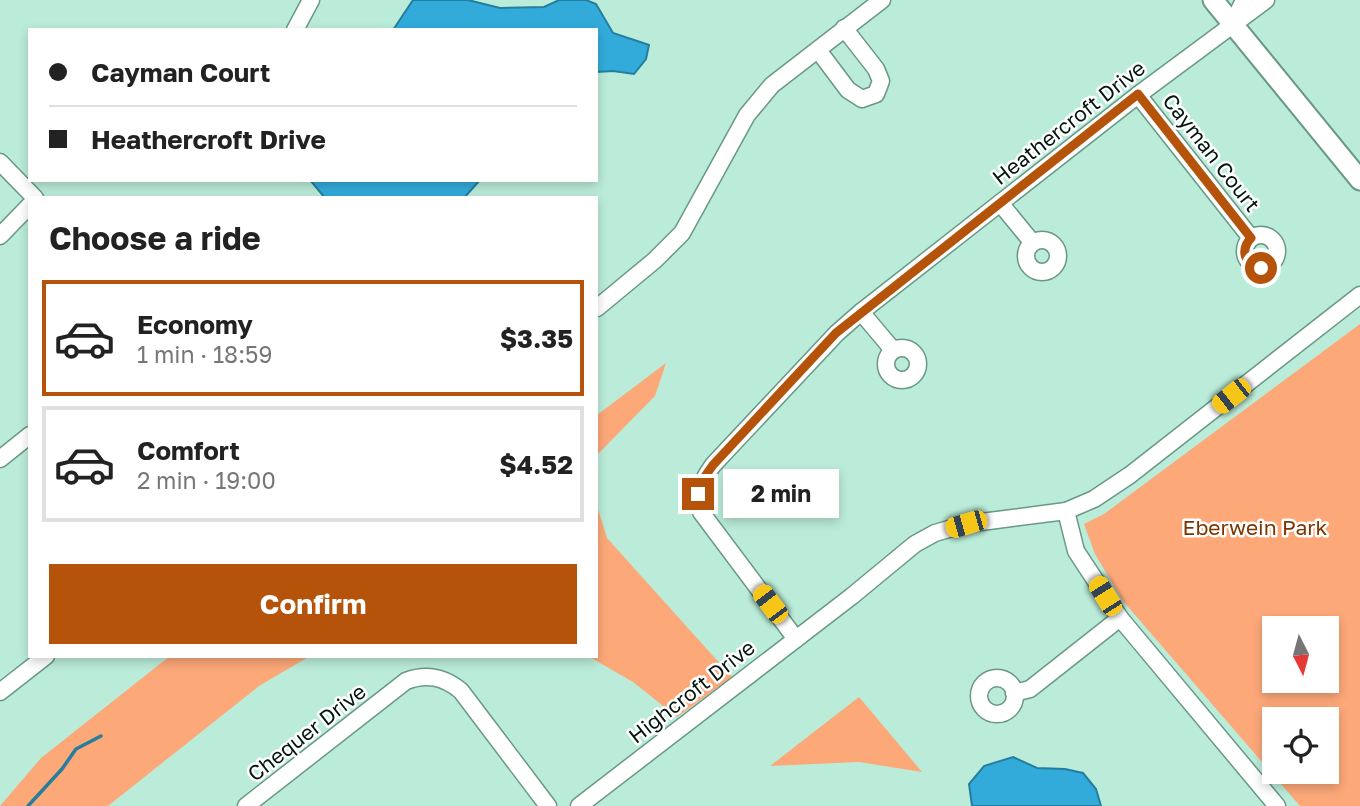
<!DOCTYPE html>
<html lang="en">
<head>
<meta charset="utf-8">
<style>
	:root { --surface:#fff; --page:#f6f6f6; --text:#222; --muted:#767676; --line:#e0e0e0; --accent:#b45309 }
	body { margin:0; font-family:"Golos Text",sans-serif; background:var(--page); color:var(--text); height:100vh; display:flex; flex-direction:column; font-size:26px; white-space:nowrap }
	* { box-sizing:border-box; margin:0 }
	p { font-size:23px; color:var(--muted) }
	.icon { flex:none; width:38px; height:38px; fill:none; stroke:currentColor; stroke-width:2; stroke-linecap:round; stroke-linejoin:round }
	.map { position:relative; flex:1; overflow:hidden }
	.details { position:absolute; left:28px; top:196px; width:570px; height:462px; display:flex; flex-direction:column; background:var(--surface); border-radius:0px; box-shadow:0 4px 10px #0003 }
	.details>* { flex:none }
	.top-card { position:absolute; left:28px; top:28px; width:570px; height:154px; border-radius:0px; box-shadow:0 4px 10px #0003; display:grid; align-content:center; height:154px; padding:0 21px; background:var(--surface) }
	.needle { width:46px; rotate:174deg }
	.fabs { position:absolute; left:1262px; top:616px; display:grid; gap:14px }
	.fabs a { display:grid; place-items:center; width:77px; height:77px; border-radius:0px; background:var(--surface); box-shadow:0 4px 10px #0003; font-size:35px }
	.end { position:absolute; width:32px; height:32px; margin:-16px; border:9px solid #b45309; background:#fff; box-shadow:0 0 0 4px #fff }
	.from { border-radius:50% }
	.bubble { position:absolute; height:49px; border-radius:0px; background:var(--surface); box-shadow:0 4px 10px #0003; font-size:23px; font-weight:700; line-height:49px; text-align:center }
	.car { position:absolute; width:21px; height:42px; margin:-21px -10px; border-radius:9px; box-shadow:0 0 5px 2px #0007; background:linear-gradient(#f5c518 24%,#345 0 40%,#f5c518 0 76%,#345 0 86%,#f5c518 0) }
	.top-card b { display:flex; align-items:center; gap:24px; height:66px; font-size:26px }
	.top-card b+b { border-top:2px solid var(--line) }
	.top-card i { width:18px; height:18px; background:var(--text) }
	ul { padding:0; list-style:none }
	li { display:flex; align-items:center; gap:21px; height:116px; margin:0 14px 10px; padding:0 7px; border:4px solid var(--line); border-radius:0px }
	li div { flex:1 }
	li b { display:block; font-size:26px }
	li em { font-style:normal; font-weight:700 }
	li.current { border-color:var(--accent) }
	li>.icon { width:63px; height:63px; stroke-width:1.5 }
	h2 { padding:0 21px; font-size:32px; line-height:84px }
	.button { display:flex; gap:14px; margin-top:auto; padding:14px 21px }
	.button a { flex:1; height:80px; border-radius:0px; background:var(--accent); color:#fff; font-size:28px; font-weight:700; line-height:80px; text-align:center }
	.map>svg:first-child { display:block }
</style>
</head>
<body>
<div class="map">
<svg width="1360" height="806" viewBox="0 0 1360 806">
	<rect width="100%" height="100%" fill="#bbecd9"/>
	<g fill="#fda879" fill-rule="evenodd">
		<path d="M 1360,324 L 1360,806 L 1300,806 L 1123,601 L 1095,554 L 1084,524 L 1104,514 ZM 1326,628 L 1326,681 L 1274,681 L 1274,628 ZM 1326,719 L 1326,772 L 1274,772 L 1274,719 Z"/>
		<path d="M 666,363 L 655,396 L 597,455 L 597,415 Z"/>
		<path d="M 597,506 L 607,538 L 732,677 L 677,717 L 633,682 L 588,656 L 597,656 Z"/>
		<path d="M 170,656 L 310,656 L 259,686 L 108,806 L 0,806 L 41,758 Z"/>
		<path d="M 859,697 L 922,772 L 859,762 L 770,766 Z"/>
	</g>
	<g fill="#32abdb" stroke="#247e9e" stroke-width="2">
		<path d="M 413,0 L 468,0 L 500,8 L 544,7 L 559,0 L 586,0 L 596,4 L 613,33 L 649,45 L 646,59 L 634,74 L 613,71 L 597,72 L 597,30 L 393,30 Z"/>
		<path d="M 310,180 L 480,180 L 464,198 L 325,198 Z"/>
		<path d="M 1013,757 L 1037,768 L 1065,769 L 1083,773 L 1096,789 L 1101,806 L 972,806 L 969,784 L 984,766 Z"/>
	</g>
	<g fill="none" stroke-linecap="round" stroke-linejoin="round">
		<path stroke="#247e9e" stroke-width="3.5" d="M 28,806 L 62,769 L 76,749 L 101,736"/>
		<defs>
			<g id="minor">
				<path d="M 1232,25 L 1244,0"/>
				<path d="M 295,30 L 311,0"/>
				<path d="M 818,50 L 848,90 L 862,99 L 876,94 L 881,81 L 876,69 L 844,28"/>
				<path d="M 1138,95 L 1251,238"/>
				<path d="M 0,162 L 35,198"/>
				<path d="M 1000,203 L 1032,242"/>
				<circle cx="1261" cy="251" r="16"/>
				<path d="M 0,236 L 30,205"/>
				<circle cx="1042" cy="256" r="16"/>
				<path d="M 597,308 L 655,260 L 682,233 L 747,115 L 772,85 L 882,0"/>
				<path d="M 861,312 L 893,350"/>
				<circle cx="902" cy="364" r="16"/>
				<path d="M 0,459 L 30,435"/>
				<path d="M 1066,511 L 1076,551 L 1120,618 L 1277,806"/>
				<path d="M 796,639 L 701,512 C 697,491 701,482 713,465 L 837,333 L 861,312 L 1138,95 L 1266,0"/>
				<circle cx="997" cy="696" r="18"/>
				<path d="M 0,692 L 46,656"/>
				<path d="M 1014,693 L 1030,689 L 1120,618"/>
				<path d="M 246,806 L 406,681 C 427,673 444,677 461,691 L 548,806"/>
				<path d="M 579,806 L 852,596 L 915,544 L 935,533 L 966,524 L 1066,511 L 1094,499 L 1130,475 L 1360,295"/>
			</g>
			<path id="major" d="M 1213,0 L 1360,180"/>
		</defs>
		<use href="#minor" stroke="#6a9887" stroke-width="19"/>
		<use href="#major" stroke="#6a9887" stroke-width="23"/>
		<use href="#minor" stroke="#fff" stroke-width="16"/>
		<use href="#major" stroke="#fff" stroke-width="19"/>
	</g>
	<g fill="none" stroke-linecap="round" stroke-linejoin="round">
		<path stroke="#b45309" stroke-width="9" d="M 698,494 L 701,482 L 713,465 L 836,333 L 1138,94 L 1251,238 C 1240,250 1244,265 1261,268"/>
	</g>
	<g text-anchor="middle" stroke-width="5" stroke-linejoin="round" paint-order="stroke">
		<g font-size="21" fill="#04160f" stroke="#fff">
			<text transform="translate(1069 123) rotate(-38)" y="7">Heathercroft Drive</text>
			<text transform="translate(1211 153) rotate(52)" y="7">Cayman Court</text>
			<text transform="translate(692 692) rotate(-38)" y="7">Highcroft Drive</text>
			<text transform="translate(307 733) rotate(-38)" y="7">Chequer Drive</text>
		</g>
		<g font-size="21" fill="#7b3602" stroke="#fff">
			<text x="1255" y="535">Eberwein Park</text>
		</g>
	</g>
</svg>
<div class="fabs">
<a><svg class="needle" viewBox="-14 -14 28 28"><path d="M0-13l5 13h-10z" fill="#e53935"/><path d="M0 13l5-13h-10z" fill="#767676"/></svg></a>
<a><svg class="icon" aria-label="locate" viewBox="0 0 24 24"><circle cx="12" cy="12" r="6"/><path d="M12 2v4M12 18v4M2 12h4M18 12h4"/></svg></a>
</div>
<i class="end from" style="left:1261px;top:268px"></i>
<i class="end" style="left:698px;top:494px"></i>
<div class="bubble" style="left:723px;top:469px;width:116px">2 min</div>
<i class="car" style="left:1231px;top:396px;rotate:232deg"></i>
<i class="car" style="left:966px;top:524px;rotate:254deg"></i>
<i class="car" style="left:1105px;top:596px;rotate:328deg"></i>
<i class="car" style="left:770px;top:604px;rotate:323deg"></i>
<div class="top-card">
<b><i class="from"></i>Cayman Court</b>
<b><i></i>Heathercroft Drive</b>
</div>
<section class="details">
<h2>Choose a ride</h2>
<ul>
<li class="current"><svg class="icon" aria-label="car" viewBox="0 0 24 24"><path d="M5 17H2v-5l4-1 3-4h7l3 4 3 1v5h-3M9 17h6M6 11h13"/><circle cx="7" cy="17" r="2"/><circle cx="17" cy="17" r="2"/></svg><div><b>Economy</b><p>1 min · 18:59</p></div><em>$3.35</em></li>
<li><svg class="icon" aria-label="car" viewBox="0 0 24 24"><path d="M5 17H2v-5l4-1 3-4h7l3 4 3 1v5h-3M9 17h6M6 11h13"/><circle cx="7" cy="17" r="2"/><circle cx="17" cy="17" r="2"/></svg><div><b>Comfort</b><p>2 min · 19:00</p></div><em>$4.52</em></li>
</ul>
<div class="button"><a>Confirm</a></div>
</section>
</div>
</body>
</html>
